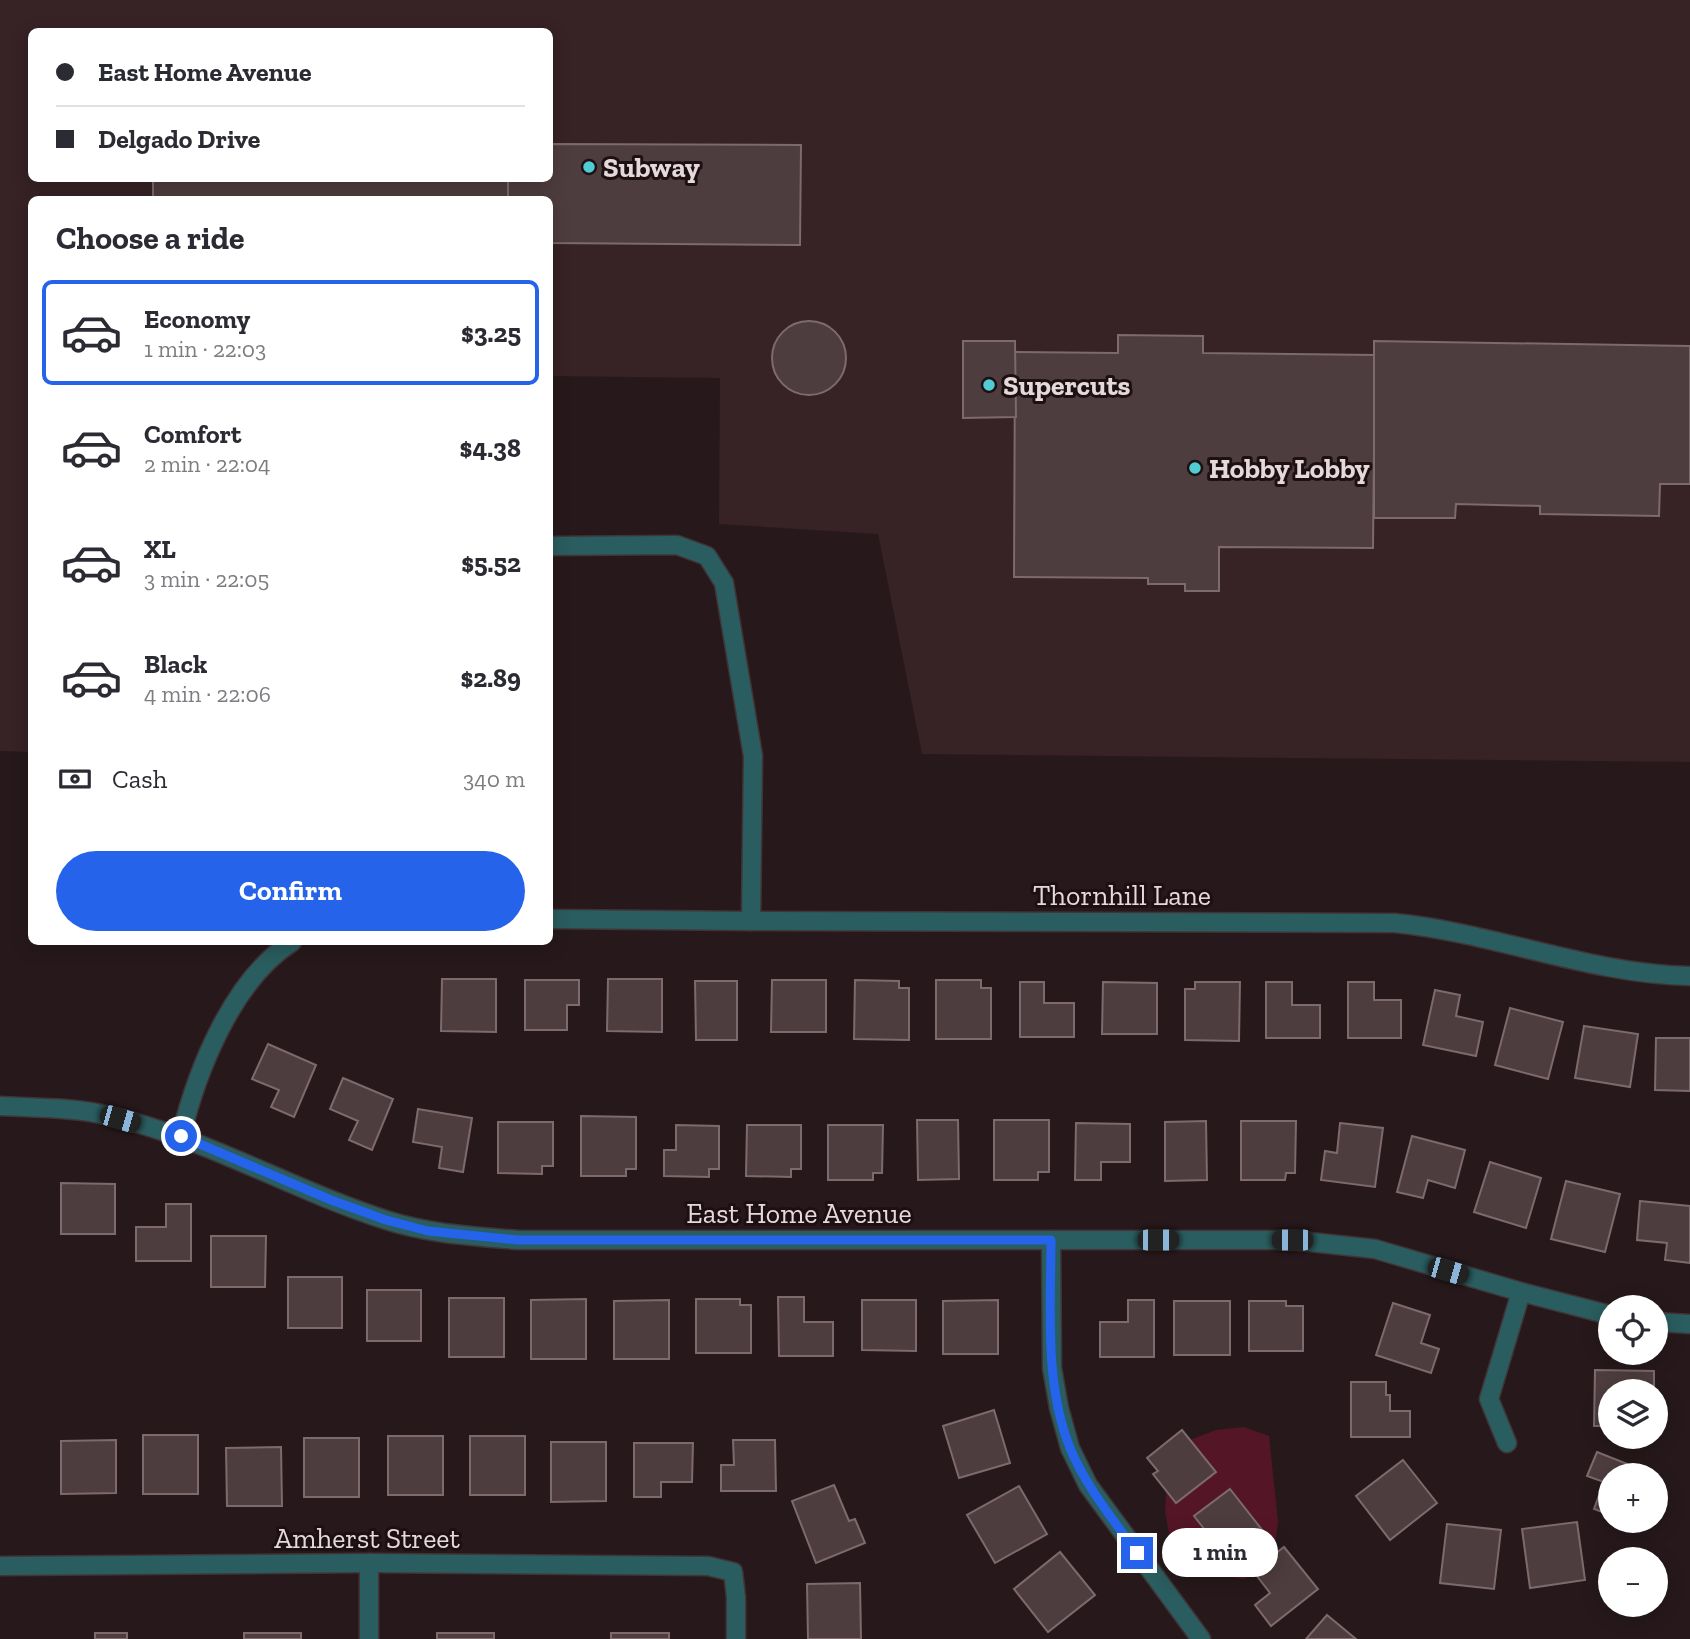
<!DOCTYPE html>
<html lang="en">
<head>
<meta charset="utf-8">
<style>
	:root { --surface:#fff; --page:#f7f7f7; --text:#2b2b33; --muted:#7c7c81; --line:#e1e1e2; --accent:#2563eb }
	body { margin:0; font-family:"Zilla Slab",serif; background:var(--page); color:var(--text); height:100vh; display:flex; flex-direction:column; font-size:26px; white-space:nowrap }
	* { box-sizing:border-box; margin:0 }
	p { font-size:23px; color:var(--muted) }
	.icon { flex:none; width:38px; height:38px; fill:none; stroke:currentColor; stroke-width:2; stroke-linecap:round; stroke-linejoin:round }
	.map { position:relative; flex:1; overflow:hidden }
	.panel { position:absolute; left:28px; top:196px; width:525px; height:749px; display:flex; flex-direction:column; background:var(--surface); border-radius:10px; box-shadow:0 4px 18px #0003 }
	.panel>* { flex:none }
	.top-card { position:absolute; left:28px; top:28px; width:525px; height:154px; border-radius:10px; box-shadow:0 4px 18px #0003; display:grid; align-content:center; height:154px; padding:0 28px; background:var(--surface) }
	.buttons { position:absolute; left:1598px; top:1295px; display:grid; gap:14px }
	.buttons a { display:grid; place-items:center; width:70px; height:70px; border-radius:50%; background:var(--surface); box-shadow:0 4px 18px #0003; font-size:35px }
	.end { position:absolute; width:32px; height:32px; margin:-16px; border:9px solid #2563eb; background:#fff; box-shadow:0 0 0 4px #fff }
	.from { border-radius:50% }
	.bubble { position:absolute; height:49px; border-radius:24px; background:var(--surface); box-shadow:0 4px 18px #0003; font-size:23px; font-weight:700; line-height:49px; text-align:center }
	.car { position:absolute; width:21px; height:42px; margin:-21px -10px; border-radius:9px; box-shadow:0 0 5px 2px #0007; background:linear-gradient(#222 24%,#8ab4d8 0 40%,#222 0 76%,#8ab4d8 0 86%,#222 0) }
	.top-card b { display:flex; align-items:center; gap:24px; height:66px; font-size:26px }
	.top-card b+b { border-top:2px solid var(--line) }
	.top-card i { width:18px; height:18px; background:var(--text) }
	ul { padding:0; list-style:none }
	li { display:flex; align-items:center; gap:21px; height:105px; margin:0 14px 10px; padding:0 14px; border:4px solid transparent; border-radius:10px }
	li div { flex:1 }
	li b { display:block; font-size:26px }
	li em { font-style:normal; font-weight:700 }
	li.on { border-color:var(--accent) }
	li>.icon { width:63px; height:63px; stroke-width:1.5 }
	h2 { padding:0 28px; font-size:32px; line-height:84px }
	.pay { display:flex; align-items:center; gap:18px; height:77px; padding:0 28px; font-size:26px }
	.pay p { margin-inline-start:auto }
	.action { display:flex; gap:14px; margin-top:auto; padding:14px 28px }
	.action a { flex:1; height:80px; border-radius:42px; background:var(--accent); color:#fff; font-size:28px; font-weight:700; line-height:80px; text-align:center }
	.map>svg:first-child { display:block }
</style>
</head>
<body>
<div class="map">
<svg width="1690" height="1639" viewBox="0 0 1690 1639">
	<rect width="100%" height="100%" fill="#27191b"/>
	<path fill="#372226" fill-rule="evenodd" d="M 0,0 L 1690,0 L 1690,762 L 922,754 L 878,534 L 719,524 L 720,378 L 550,376 L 550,200 L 32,200 L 31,752 L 0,751 ZM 32,32 L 550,32 L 550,178 L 32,178 Z"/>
	<path fill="#541626" d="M 1244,1427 L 1269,1436 L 1278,1522 L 1273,1561 L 1244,1579 L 1203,1572 L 1172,1551 L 1165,1511 L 1168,1467 L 1190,1440 L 1216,1430 Z"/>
	<g fill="#4e3d3f" stroke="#7c6a6d" stroke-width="2">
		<path d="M 550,144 L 801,145 L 800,245 L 550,243 L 550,200 L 508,200 L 508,178 L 550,178 Z"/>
		<rect x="153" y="178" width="355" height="22"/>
		<circle cx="809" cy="358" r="37"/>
		<path d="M 1118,335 L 1203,336 L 1203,353 L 1375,355 L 1373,548 L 1219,547 L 1219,591 L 1185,591 L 1185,584 L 1148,584 L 1148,578 L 1014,577 L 1015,352 L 1118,353 Z"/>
		<path d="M 963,341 L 1015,341 L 1016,417 L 963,418 Z"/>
		<path d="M 1374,341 L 1690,346 L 1690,484 L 1660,484 L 1659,516 L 1540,514 L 1540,506 L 1456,504 L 1455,518 L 1374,518 Z"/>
		<path d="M 442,979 L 496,979 L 496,1032 L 441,1031 Z"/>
		<path d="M 608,979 L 662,979 L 662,1032 L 607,1031 Z"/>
		<path d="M 525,980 L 579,980 L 579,1005 L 567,1005 L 567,1030 L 525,1030 Z"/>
		<path d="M 772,980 L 826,980 L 826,1032 L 771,1032 Z"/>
		<path d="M 855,980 L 899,981 L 899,988 L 909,988 L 909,1040 L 854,1039 Z"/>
		<path d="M 936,980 L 981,980 L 981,988 L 991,988 L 991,1039 L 936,1039 Z"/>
		<path d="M 695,981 L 737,981 L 737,1040 L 696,1040 Z"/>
		<path d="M 1020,982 L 1044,982 L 1044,1003 L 1074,1003 L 1074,1037 L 1020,1037 Z"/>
		<path d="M 1103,982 L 1157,983 L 1157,1034 L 1102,1034 Z"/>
		<path d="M 1195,982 L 1240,982 L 1239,1041 L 1185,1040 L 1185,989 L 1195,989 Z"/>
		<path d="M 1266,982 L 1292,982 L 1292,1005 L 1320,1005 L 1320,1038 L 1266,1038 Z"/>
		<path d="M 1348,982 L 1374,982 L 1374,1000 L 1401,1000 L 1401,1038 L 1348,1038 Z"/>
		<path d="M 1435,990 L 1460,995 L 1456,1016 L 1483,1022 L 1476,1056 L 1423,1045 Z"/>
		<path d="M 1510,1008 L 1563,1022 L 1548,1079 L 1495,1065 Z"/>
		<path d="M 1584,1026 L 1638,1034 L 1630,1087 L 1575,1078 Z"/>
		<path d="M 1656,1038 L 1690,1038 L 1690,1091 L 1655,1090 Z"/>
		<path d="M 268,1044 L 316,1065 L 294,1117 L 271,1107 L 279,1090 L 252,1079 Z"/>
		<path d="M 343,1078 L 393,1099 L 372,1150 L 349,1140 L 358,1121 L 330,1109 Z"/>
		<path d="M 418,1109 L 472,1118 L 463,1172 L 439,1168 L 442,1147 L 413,1142 Z"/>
		<path d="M 581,1116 L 636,1117 L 636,1169 L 626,1169 L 626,1176 L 581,1176 Z"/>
		<path d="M 917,1120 L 958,1120 L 959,1179 L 918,1180 Z"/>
		<path d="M 994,1120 L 1049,1120 L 1049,1172 L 1038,1172 L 1038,1180 L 994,1180 Z"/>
		<path d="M 1206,1121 L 1207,1180 L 1165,1181 L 1165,1122 Z"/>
		<path d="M 1241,1121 L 1296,1121 L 1295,1173 L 1286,1173 L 1285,1180 L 1241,1180 Z"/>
		<path d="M 498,1122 L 553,1122 L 553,1166 L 542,1166 L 542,1174 L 498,1173 Z"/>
		<path d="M 1076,1123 L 1130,1124 L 1130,1162 L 1101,1162 L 1101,1180 L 1075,1180 Z"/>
		<path d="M 1340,1123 L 1383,1128 L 1375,1187 L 1321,1180 L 1325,1151 L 1337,1153 Z"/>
		<path d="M 676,1125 L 719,1126 L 719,1169 L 709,1169 L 709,1177 L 664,1176 L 664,1150 L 676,1150 Z"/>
		<path d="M 747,1125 L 801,1125 L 801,1169 L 791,1169 L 791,1177 L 746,1176 Z"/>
		<path d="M 828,1125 L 883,1125 L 882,1173 L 873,1173 L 873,1180 L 828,1180 Z"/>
		<path d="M 1412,1136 L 1465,1150 L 1455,1188 L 1428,1180 L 1423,1198 L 1397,1192 Z"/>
		<path d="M 1490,1162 L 1541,1178 L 1526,1228 L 1474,1212 Z"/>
		<path d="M 1566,1181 L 1620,1194 L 1605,1252 L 1551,1239 Z"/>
		<path d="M 61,1183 L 115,1184 L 115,1234 L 61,1234 Z"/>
		<path d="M 1640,1201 L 1690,1206 L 1690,1263 L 1665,1260 L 1667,1243 L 1637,1240 Z"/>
		<path d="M 166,1204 L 191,1204 L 191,1261 L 136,1261 L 136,1227 L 166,1227 Z"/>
		<path d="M 211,1236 L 266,1236 L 265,1287 L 211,1287 Z"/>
		<rect x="288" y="1277" width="54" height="51"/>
		<rect x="367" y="1290" width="54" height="51"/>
		<path d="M 778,1297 L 804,1297 L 804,1322 L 833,1322 L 833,1356 L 779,1356 Z"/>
		<rect x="449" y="1298" width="55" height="59"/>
		<path d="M 586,1299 L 586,1359 L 531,1359 L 531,1300 Z"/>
		<path d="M 696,1299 L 740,1299 L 740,1305 L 751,1305 L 751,1353 L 696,1353 Z"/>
		<path d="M 669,1300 L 669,1359 L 614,1359 L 614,1301 Z"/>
		<path d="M 862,1300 L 916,1300 L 916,1351 L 862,1350 Z"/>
		<path d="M 998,1300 L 998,1354 L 943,1354 L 943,1301 Z"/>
		<path d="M 1128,1300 L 1154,1300 L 1154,1357 L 1100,1357 L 1100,1322 L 1128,1322 Z"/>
		<rect x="1174" y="1301" width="56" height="54"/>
		<path d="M 1249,1301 L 1286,1301 L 1286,1306 L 1303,1306 L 1303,1351 L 1249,1351 Z"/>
		<path d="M 1393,1303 L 1430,1315 L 1421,1343 L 1439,1349 L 1431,1373 L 1376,1355 Z"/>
		<path d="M 1595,1370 L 1654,1371 L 1654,1391 L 1610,1391 L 1610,1426 L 1594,1426 Z"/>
		<path d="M 1351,1382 L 1386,1382 L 1386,1395 L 1390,1395 L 1390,1411 L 1410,1411 L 1410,1437 L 1351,1437 Z"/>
		<path d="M 994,1410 L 1010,1463 L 959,1478 L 943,1426 Z"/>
		<path d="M 1182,1430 L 1216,1472 L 1176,1503 L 1153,1474 L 1158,1471 L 1147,1458 Z"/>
		<rect x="143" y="1435" width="55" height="59"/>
		<rect x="388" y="1436" width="55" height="59"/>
		<rect x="470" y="1436" width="55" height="59"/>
		<rect x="304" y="1438" width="55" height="59"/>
		<path d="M 116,1440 L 116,1493 L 61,1494 L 61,1441 Z"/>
		<path d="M 733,1440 L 775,1440 L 776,1491 L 721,1491 L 721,1465 L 734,1465 Z"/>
		<path d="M 551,1442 L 606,1442 L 606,1501 L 551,1502 Z"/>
		<path d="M 634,1443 L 693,1443 L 692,1482 L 661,1482 L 661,1497 L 634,1497 Z"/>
		<path d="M 281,1447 L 282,1506 L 227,1506 L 226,1448 Z"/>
		<path d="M 1597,1452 L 1650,1473 L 1649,1475 L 1610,1475 L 1610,1515 L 1594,1509 L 1604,1482 L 1587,1476 Z"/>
		<path d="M 1403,1460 L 1437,1503 L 1390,1540 L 1356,1496 Z"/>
		<path d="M 834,1485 L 849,1521 L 855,1519 L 865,1543 L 816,1563 L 792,1501 Z"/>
		<path d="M 1019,1486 L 1047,1534 L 995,1563 L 967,1515 Z"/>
		<path d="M 1230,1489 L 1263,1531 L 1224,1562 L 1201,1533 L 1205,1530 L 1194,1516 Z"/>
		<path d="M 1577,1522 L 1585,1580 L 1530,1588 L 1522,1529 Z"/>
		<path d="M 1447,1524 L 1501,1530 L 1494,1589 L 1440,1583 Z"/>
		<path d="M 1284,1547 L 1318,1589 L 1271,1626 L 1255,1605 L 1270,1593 L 1253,1571 Z"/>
		<path d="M 1060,1552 L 1095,1595 L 1048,1632 L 1014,1589 Z"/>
		<path d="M 860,1583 L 861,1639 L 808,1639 L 807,1584 Z"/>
		<path d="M 1327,1615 L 1356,1639 L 1306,1639 Z"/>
		<rect x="95" y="1633" width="32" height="6"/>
		<rect x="244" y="1633" width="57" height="6"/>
		<rect x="437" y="1633" width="57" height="6"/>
		<rect x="611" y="1633" width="58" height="6"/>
	</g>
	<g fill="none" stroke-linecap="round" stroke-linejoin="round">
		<defs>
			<g id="minor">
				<path d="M 550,546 L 677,545 L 707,556 L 724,583 L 753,756 L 751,921"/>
				<path d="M 550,919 L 751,921 L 1395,923 C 1495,933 1589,974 1690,976"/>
				<path d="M 0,1106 C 33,1108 69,1107 101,1114 C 201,1135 289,1189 386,1220 C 429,1234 473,1236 518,1240 L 1292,1240 L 1375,1249 L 1521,1292 L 1610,1315"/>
				<path d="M 181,1136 C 197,1070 233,979 292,942"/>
				<path d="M 1051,1240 L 1052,1368 L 1059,1408 L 1070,1448 L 1088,1485 L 1201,1639"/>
				<path d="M 1656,1322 L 1690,1324"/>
				<path d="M 1507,1443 L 1489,1399 L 1521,1292"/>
				<path d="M 0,1566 L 369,1563 L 708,1566 L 733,1572 L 736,1597 L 736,1639"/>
				<path d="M 369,1639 L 369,1563"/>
			</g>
		</defs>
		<use href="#minor" stroke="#413436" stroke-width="21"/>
		<use href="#minor" stroke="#2a5d5f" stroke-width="18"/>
	</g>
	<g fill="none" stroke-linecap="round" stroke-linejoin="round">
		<path stroke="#2563eb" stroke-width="9" d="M 181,1136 L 331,1200 L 386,1220 L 428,1231 L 518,1240 L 1051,1240 C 1051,1308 1044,1383 1070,1448 C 1086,1487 1113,1519 1137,1553"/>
	</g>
	<g fill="#51ccd3" stroke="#1e1012" stroke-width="2.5">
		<circle cx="589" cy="167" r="7"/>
		<circle cx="989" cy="385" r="7"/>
		<circle cx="1195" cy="468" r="7"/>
	</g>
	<g text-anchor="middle" stroke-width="6" stroke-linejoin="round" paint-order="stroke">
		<g font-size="28" font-weight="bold" fill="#e4d9db" stroke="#1e1012" text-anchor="start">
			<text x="603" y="177">Subway</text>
			<text x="1003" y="395">Supercuts</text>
			<text x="1209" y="478">Hobby Lobby</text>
		</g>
		<g font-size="28" fill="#e4d9db" stroke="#1e1012">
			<text x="1122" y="905">Thornhill Lane</text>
			<text x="799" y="1223">East Home Avenue</text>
			<text x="367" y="1548">Amherst Street</text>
		</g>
	</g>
</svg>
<div class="buttons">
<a><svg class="icon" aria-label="locate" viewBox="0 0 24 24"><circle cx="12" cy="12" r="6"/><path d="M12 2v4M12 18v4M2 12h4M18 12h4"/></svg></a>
<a><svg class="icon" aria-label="layers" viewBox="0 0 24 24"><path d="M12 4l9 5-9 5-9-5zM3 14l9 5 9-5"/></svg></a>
<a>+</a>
<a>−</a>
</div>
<i class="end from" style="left:181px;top:1136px"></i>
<i class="end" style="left:1137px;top:1553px"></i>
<div class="bubble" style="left:1162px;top:1528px;width:116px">1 min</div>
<i class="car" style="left:120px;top:1119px;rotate:106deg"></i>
<i class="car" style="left:1158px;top:1240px;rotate:90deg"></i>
<i class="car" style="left:1292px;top:1240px;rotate:270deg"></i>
<i class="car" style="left:1448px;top:1271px;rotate:106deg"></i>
<div class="top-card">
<b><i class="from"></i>East Home Avenue</b>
<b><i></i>Delgado Drive</b>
</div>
<section class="panel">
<h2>Choose a ride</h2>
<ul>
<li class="on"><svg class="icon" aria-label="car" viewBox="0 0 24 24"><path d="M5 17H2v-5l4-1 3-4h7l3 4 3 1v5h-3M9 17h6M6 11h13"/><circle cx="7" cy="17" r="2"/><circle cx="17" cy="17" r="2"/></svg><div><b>Economy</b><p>1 min · 22:03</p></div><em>$3.25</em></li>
<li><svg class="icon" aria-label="car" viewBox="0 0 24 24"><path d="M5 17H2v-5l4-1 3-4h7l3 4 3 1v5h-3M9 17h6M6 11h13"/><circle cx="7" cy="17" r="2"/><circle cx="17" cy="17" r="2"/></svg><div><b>Comfort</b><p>2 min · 22:04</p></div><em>$4.38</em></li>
<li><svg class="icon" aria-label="car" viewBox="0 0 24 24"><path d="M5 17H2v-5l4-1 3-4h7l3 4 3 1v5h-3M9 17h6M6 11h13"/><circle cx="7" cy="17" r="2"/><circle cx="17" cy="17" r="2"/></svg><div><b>XL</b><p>3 min · 22:05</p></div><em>$5.52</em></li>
<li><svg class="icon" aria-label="car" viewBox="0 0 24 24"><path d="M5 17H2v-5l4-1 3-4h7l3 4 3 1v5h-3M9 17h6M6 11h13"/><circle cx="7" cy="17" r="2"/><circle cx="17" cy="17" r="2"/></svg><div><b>Black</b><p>4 min · 22:06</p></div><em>$2.89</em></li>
</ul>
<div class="pay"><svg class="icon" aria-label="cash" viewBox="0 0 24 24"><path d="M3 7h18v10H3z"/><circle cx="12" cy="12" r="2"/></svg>Cash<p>340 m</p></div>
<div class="action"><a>Confirm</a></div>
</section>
</div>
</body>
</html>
